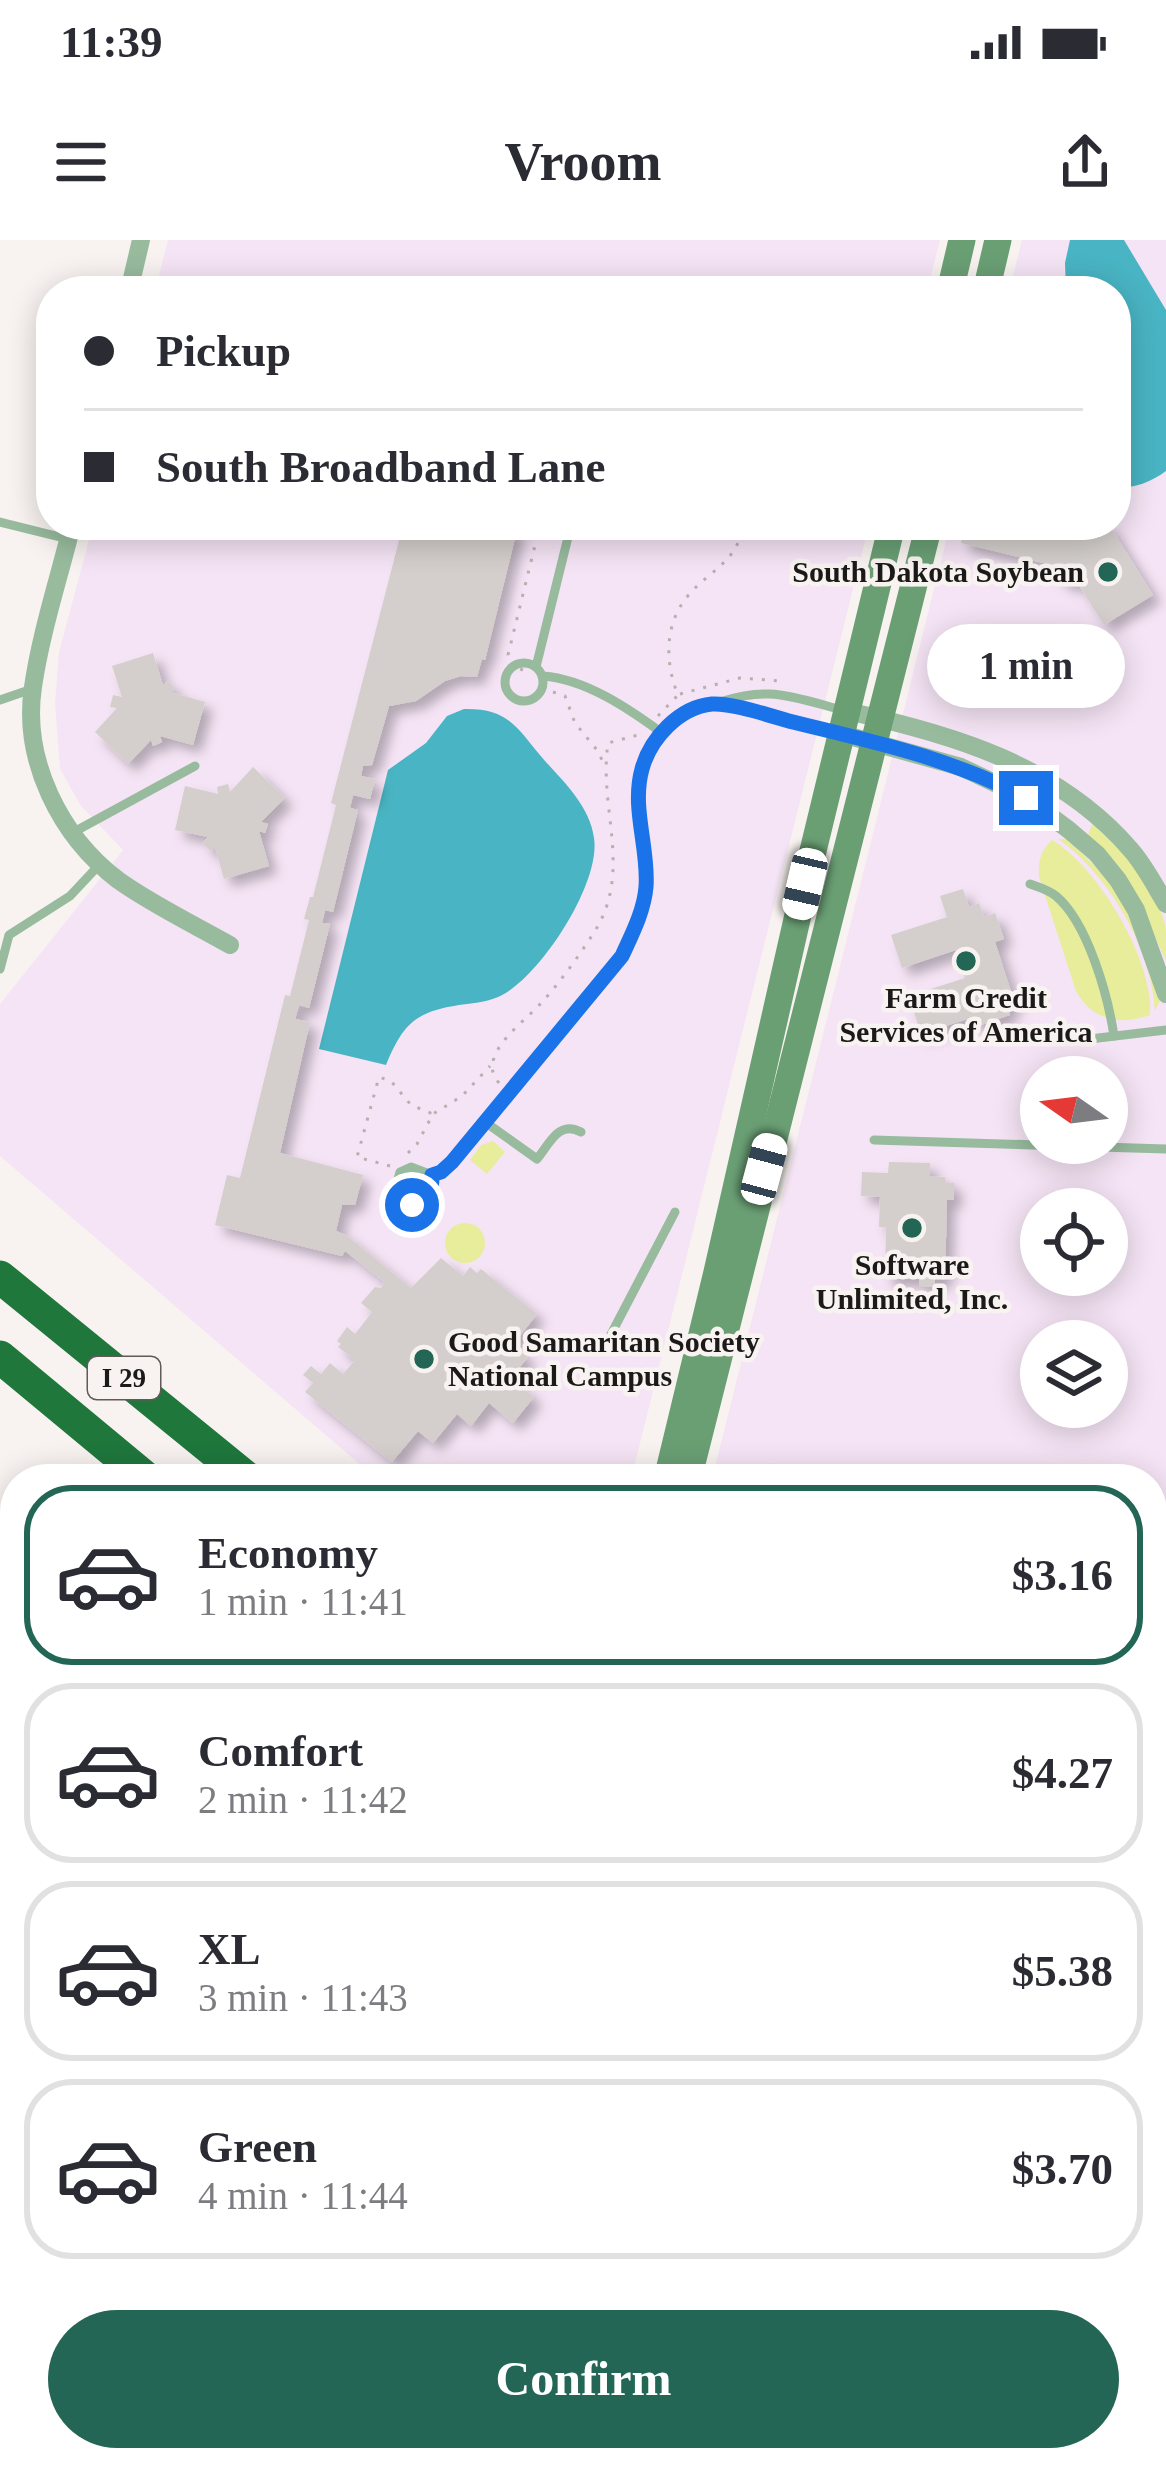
<!DOCTYPE html>
<html lang="en">
<head>
<meta charset="utf-8">
<style>
	:root { --surface:#fff; --page:#f2f2f3; --text:#2b2b33; --muted:#7c7c81; --line:#e1e1e2; --accent:#236656 }
	body { margin:0; font-family:"Times New Roman",serif; background:var(--page); color:var(--text); height:100vh; display:flex; flex-direction:column; font-size:45px; white-space:nowrap }
	* { box-sizing:border-box; margin:0 }
	p { font-size:39px; color:var(--muted) }
	.icon { flex:none; width:66px; height:66px; fill:none; stroke:currentColor; stroke-width:2; stroke-linecap:round; stroke-linejoin:round }
	.map { position:relative; flex:1; overflow:hidden }
	.panel { position:absolute; left:0px; top:1224px; width:1167px; height:1008px; display:flex; flex-direction:column; background:var(--surface); border-radius:48px 48px 0 0; box-shadow:0 6px 30px #0003 }
	.panel>* { flex:none }
	.hud { position:absolute; left:36px; top:36px; width:1095px; height:264px; border-radius:48px; box-shadow:0 6px 30px #0003; display:grid; align-content:center; height:264px; padding:0 48px; background:var(--surface) }
	.needle { width:78px; rotate:284deg }
	.fabs { position:absolute; left:1020px; top:816px; display:grid; gap:24px }
	.fabs a { display:grid; place-items:center; width:108px; height:108px; border-radius:50%; background:var(--surface); box-shadow:0 6px 30px #0003; font-size:60px }
	.end { position:absolute; width:54px; height:54px; margin:-27px; border:15px solid #1a73e8; background:#fff; box-shadow:0 0 0 6px #fff }
	.from { border-radius:50% }
	.bubble { position:absolute; height:84px; border-radius:42px; background:var(--surface); box-shadow:0 6px 30px #0003; font-size:39px; font-weight:700; line-height:84px; text-align:center }
	.car { position:absolute; width:36px; height:72px; margin:-36px -18px; border-radius:15px; box-shadow:0 0 9px 3px #0007; background:linear-gradient(#fff 24%,#345 0 40%,#fff 0 76%,#345 0 86%,#fff 0) }
	.hud b { display:flex; align-items:center; gap:42px; height:114px; font-size:45px }
	.hud b+b { border-top:3px solid var(--line) }
	.hud i { width:30px; height:30px; background:var(--text) }
	ul { padding:21px 0 0; list-style:none }
	li { display:flex; align-items:center; gap:36px; height:180px; margin:0 24px 18px; padding:0 24px; border:6px solid var(--line); border-radius:48px }
	li div { flex:1 }
	li b { display:block; font-size:45px }
	li em { font-style:normal; font-weight:700 }
	li.active { border-color:var(--accent) }
	li>.icon { width:108px; height:108px; stroke-width:1.5 }
	.button { display:flex; gap:24px; margin-top:auto; padding:24px 48px }
	.button a { flex:1; height:138px; border-radius:72px; background:var(--accent); color:#fff; font-size:48px; font-weight:700; line-height:138px; text-align:center }
	.status { display:flex; justify-content:space-between; align-items:center; height:84px; padding:0 60px; background:var(--surface); direction:ltr }
	.status svg { height:33px; fill:currentColor }
	header { display:flex; justify-content:space-between; align-items:center; height:156px; padding:0 48px; background:var(--surface); font-size:54px; font-weight:700 }
	.map>svg:first-child { display:block }
</style>
</head>
<body>
<div class="status"><b>11:39</b><svg viewBox="0 0 49 12"><path d="M0 12V9h3v3zM5 12V6h3v6zM10 12V3h3v9zM15 12V0h3v12zM26 1h20v11H26zM47 4h2v5h-2z"/></svg></div>
<header><svg class="icon" aria-label="menu" viewBox="0 0 24 24"><path d="M4 6h16M4 12h16M4 18h16"/></svg>Vroom<svg class="icon" aria-label="share" viewBox="0 0 24 24"><path d="M12 15V3M7 8l5-5 5 5M5 13v7h14v-7"/></svg></header>
<div class="map">
<svg width="1166" height="2232" viewBox="0 0 1166 2232">
	<defs>
		<filter id="shadow"><feDropShadow dx="8" dy="8" stdDeviation="6" flood-color="#0004"/></filter>
	</defs>
	<rect width="100%" height="100%" fill="#f8f3f0"/>
	<g fill="#f5e4f5" fill-rule="evenodd">
		<path d="M 168,0 L 940,0 L 927,51 L 155,51 Z"/>
		<path d="M 1022,0 L 1166,0 L 1166,1887 L 1152,1876 L 1152,1239 L 712,1239 L 950,285 L 1116,285 L 1116,51 L 1009,51 ZM 1041,837 L 1107,837 L 1107,903 L 1041,903 ZM 1041,969 L 1107,969 L 1107,1035 L 1041,1035 ZM 1041,1101 L 1107,1101 L 1107,1167 L 1041,1167 Z"/>
		<path d="M 93,285 L 869,285 L 631,1239 L 377,1239 L 0,916 L 0,764 L 123,610 L 81,566 L 60,529 L 55,463 L 59,412 Z"/>
		<path d="M 150,2217 L 417,2217 L 413,2232 L 147,2232 Z"/>
		<path d="M 468,2217 L 654,2217 L 709,2232 L 464,2232 Z"/>
		<path d="M 859,2217 L 977,2217 L 964,2232 L 879,2232 Z"/>
	</g>
	<g fill="#f0e4dd">
		<path d="M 769,1223 L 836,1239 L 767,1239 Z"/>
		<path d="M 1152,1329 L 1155,1365 L 1166,1407 L 1166,1527 L 1152,1524 Z"/>
	</g>
	<g fill="#e8ed9c">
		<path d="M 1092,584 C 1119,603 1162,657 1166,690 C 1166,700 1166,711 1166,721 L 1135,652 L 1088,595 Z"/>
		<path d="M 1058,599 L 1066,599 C 1094,623 1122,653 1137,688 C 1146,711 1152,736 1160,760 L 1155,771 C 1152,708 1108,634 1058,599 Z"/>
		<path d="M 1052,600 C 1098,627 1154,721 1150,775 C 1119,786 1092,780 1076,751 L 1039,637 C 1038,622 1040,611 1052,600 Z"/>
		<path d="M 493,901 L 505,912 L 487,934 L 470,920 L 481,905 Z"/>
		<circle cx="465" cy="1003" r="20"/>
	</g>
	<g fill="#49b4c3">
		<path d="M 1070,0 L 1124,0 L 1166,70 L 1166,231 C 1151,242 1135,248 1116,248 L 1116,51 L 1066,51 L 1065,23 Z"/>
		<path d="M 464,469 C 510,468 517,489 545,521 C 565,543 590,567 594,598 C 601,643 542,733 504,754 C 490,762 475,763 459,765 C 415,772 403,784 386,825 L 319,809 L 388,530 L 426,503 L 447,476 Z"/>
	</g>
	<g fill="#d4cfcc" filter="url(#shadow)">
		<path d="M 403,285 L 518,286 L 485,420 L 482,419 L 477,437 L 461,436 L 445,441 L 416,461 L 389,466 L 372,525 L 363,526 L 361,536 L 375,539 L 370,559 L 353,555 L 350,568 L 358,570 L 333,672 L 325,670 L 322,683 L 330,684 L 309,768 L 299,765 L 295,779 L 310,782 L 280,913 L 363,935 L 355,965 L 342,965 L 336,991 L 346,995 L 411,1048 L 441,1018 L 463,1036 L 470,1027 L 477,1033 L 481,1029 L 537,1074 L 513,1105 L 528,1117 L 511,1138 L 534,1157 L 513,1183 L 489,1163 L 471,1186 L 457,1174 L 433,1203 L 418,1191 L 392,1222 L 305,1152 L 313,1143 L 303,1135 L 311,1126 L 321,1134 L 330,1123 L 343,1134 L 355,1120 L 338,1107 L 341,1104 L 337,1101 L 347,1087 L 355,1094 L 372,1072 L 361,1063 L 375,1047 L 381,1048 L 385,1042 L 345,1011 L 342,1016 L 215,985 L 227,935 L 240,938 L 285,755 L 290,756 L 309,680 L 304,679 L 310,657 L 313,657 L 336,565 L 331,563 Z"/>
		<path d="M 965,285 L 1109,285 L 1153,355 L 1104,385 L 1075,339 L 1071,346 L 1054,335 L 1060,327 L 961,303 Z"/>
		<path d="M 153,413 L 163,445 L 168,441 L 175,448 L 170,452 L 205,462 L 193,505 L 160,496 L 162,502 L 153,506 L 151,500 L 128,524 L 95,492 L 117,468 L 110,467 L 113,455 L 122,457 L 112,426 Z"/>
		<path d="M 253,527 L 285,558 L 261,582 L 268,584 L 265,593 L 259,591 L 269,626 L 224,639 L 215,607 L 211,611 L 202,603 L 208,597 L 175,590 L 185,546 L 218,554 L 217,547 L 228,544 L 230,552 Z"/>
		<path d="M 963,649 L 969,667 L 979,663 L 984,677 L 995,673 L 1004,699 L 995,702 L 1015,764 L 1007,766 L 1010,775 L 978,786 L 974,777 L 921,794 L 909,756 L 965,738 L 956,710 L 902,728 L 891,695 L 947,677 L 940,656 Z"/>
		<path d="M 889,922 L 930,923 L 930,936 L 945,937 L 945,943 L 954,943 L 954,960 L 947,960 L 945,1039 L 935,1039 L 935,1047 L 919,1047 L 919,1039 L 885,1039 L 886,987 L 879,987 L 880,957 L 861,956 L 862,932 L 888,933 Z"/>
		<path d="M 0,1306 L 15,1317 L 15,1352 L 7,1363 L 0,1358 Z"/>
		<path d="M 6,1557 L 15,1559 L 15,1608 L 0,1605 L 0,1583 Z"/>
		<path d="M 0,1615 L 11,1618 L 2,1657 L 0,1657 Z"/>
		<path d="M 0,2174 L 15,2178 L 15,2219 L 12,2219 L 8,2232 L 0,2232 Z"/>
		<path d="M 119,2217 L 141,2223 L 139,2232 L 116,2232 Z"/>
		<path d="M 173,2217 L 210,2217 L 206,2232 L 170,2229 Z"/>
		<path d="M 279,2217 L 328,2217 L 325,2230 Z"/>
	</g>
	<g fill="none" stroke-linecap="round" stroke-linejoin="round">
		<g stroke="#b5b1ae" stroke-width="3" stroke-dasharray="3 9" stroke-linecap="butt">
			<path d="M 523,430 L 511,426 L 508,415 L 540,285"/>
			<path d="M 553,452 L 565,456 L 575,483 L 597,510 L 604,524"/>
			<path d="M 680,454 L 740,438 L 782,441"/>
			<path d="M 658,476 L 678,455 C 665,423 664,385 687,357 C 710,329 735,325 744,285"/>
			<path d="M 499,843 C 493,835 490,828 494,818 C 501,797 528,778 543,761 C 561,741 578,717 593,694 C 634,632 598,570 608,503 L 638,495"/>
			<path d="M 408,913 L 417,904 L 433,874 L 462,856 L 490,826"/>
			<path d="M 390,926 L 357,917 L 379,837 L 391,841 L 411,865 L 433,874"/>
		</g>
		<g stroke="#98bb9e" stroke-width="9">
			<path d="M 0,282 L 68,299"/>
			<circle cx="524" cy="442" r="19"/>
			<path d="M 536,427 L 571,285"/>
			<path d="M 543,436 C 585,439 628,468 662,493"/>
			<path d="M 0,460 L 32,449"/>
			<path d="M 717,465 L 835,492"/>
			<path d="M 72,593 L 195,526"/>
			<path d="M 1030,644 C 1039,647 1049,650 1056,656 C 1088,683 1108,756 1114,796"/>
			<path d="M 0,729 L 9,695 L 70,656 L 100,624"/>
			<path d="M 1073,801 L 1166,790"/>
			<path d="M 485,882 L 537,919 C 550,903 559,880 581,892"/>
			<path d="M 874,900 L 1166,909"/>
			<path d="M 411,927 L 432,935 C 433,963 410,980 395,950 L 400,932 Z"/>
			<path d="M 432,935 L 441,932 L 452,922 L 622,716 C 639,680 648,649 644,609 C 642,588 636,567 639,545 C 644,498 674,477 716,463 C 734,458 750,453 770,454 C 793,455 819,464 842,470"/>
			<path d="M 608,1100 L 675,972"/>
			<path d="M 514,1239 L 520,1231 L 533,1231 L 549,1239"/>
			<path d="M 226,2217 L 232,2224 L 256,2232"/>
			<path d="M 101,2232 L 105,2217"/>
			<path d="M 160,2232 L 163,2217"/>
			<path d="M 176,2232 L 176,2231"/>
			<path d="M 278,2232 L 281,2219"/>
			<path d="M 304,2232 L 306,2226"/>
			<path d="M 346,2232 L 351,2217"/>
			<path d="M 510,2232 L 514,2227 L 534,2232"/>
			<path d="M 694,2232 L 698,2217"/>
			<path d="M 759,2232 L 763,2217"/>
			<path d="M 888,2232 L 901,2217"/>
			<path d="M 1035,2232 L 1048,2217"/>
		</g>
		<g stroke="#98bb9e" stroke-width="18">
			<path d="M 129,51 L 141,0"/>
			<path d="M 72,285 C 59,338 41,392 33,447 C 22,520 60,596 118,640 C 153,665 193,684 230,705"/>
			<path d="M 847,471 C 952,494 1058,525 1131,610 C 1145,626 1155,646 1166,664"/>
			<path d="M 842,494 L 961,527 L 1026,558 L 1069,590 L 1097,614 L 1118,640 L 1136,670 L 1166,754"/>
			<path d="M 0,1414 L 15,1426"/>
			<path d="M 0,1462 L 15,1444"/>
			<path d="M 783,2217 L 833,2232"/>
		</g>
		<g stroke="#6a9f74" stroke-width="27">
			<path d="M 950,51 L 962,0"/>
			<path d="M 986,51 L 998,0"/>
			<path d="M 667,1239 L 717,1032 L 805,644 L 892,285"/>
			<path d="M 688,1239 L 929,285"/>
			<path d="M 0,2020 L 15,2023"/>
			<path d="M 434,2232 L 438,2217"/>
		</g>
		<g stroke="#1f773c" stroke-width="33">
			<path d="M 0,1037 L 248,1239"/>
			<path d="M 0,1117 L 147,1239"/>
			<path d="M 1152,1975 L 1166,1987"/>
			<path d="M 1152,2060 L 1166,2072"/>
		</g>
	</g>
	<g fill="none" stroke-linecap="round" stroke-linejoin="round">
		<path stroke="#1a73e8" stroke-width="15" d="M 412,965 C 431,962 432,951 432,935 L 441,932 L 452,922 L 622,716 C 632,694 644,671 646,647 C 649,608 631,568 642,529 C 650,499 679,467 712,464 C 734,463 770,476 793,482 C 874,502 951,518 1026,558"/>
	</g>
	<g fill="#236656" stroke="#f8f3f0" stroke-width="4.5">
		<circle cx="1108" cy="332" r="12"/>
		<circle cx="966" cy="721" r="12"/>
		<circle cx="912" cy="988" r="12"/>
		<circle cx="424" cy="1119" r="12"/>
	</g>
	<g text-anchor="middle" stroke-width="9" stroke-linejoin="round" paint-order="stroke">
		<rect fill="#f8f3f0" stroke="#5e5b5a" stroke-width="3" x="88" y="1117" width="72" height="42" rx="9"/>
		<g font-size="27" font-weight="bold" fill="#1c1a19">
			<text x="124" y="1147">I 29</text>
		</g>
		<g font-size="30" font-weight="bold" fill="#1c1a19" stroke="#f8f3f0">
			<text x="1084" y="342" text-anchor="end">South Dakota Soybean</text>
			<text x="966" y="768">Farm Credit<tspan x="966" dy="34">Services of America</tspan></text>
			<text x="912" y="1035">Software<tspan x="912" dy="34">Unlimited, Inc.</tspan></text>
			<text x="448" y="1112" text-anchor="start">Good Samaritan Society<tspan x="448" dy="34">National Campus</tspan></text>
		</g>
	</g>
</svg>
<div class="fabs">
<a><svg class="needle" viewBox="-14 -14 28 28"><path d="M0-13l5 13h-10z" fill="#e53935"/><path d="M0 13l5-13h-10z" fill="#7c7c81"/></svg></a>
<a><svg class="icon" aria-label="locate" viewBox="0 0 24 24"><circle cx="12" cy="12" r="6"/><path d="M12 2v4M12 18v4M2 12h4M18 12h4"/></svg></a>
<a><svg class="icon" aria-label="layers" viewBox="0 0 24 24"><path d="M12 4l9 5-9 5-9-5zM3 14l9 5 9-5"/></svg></a>
</div>
<i class="end from" style="left:412px;top:965px"></i>
<i class="end" style="left:1026px;top:558px"></i>
<div class="bubble" style="left:927px;top:384px;width:198px">1 min</div>
<i class="car" style="left:805px;top:644px;rotate:193deg"></i>
<i class="car" style="left:764px;top:929px;rotate:15deg"></i>
<div class="hud">
<b><i class="from"></i>Pickup</b>
<b><i></i>South Broadband Lane</b>
</div>
<section class="panel">
<ul>
<li class="active"><svg class="icon" aria-label="car" viewBox="0 0 24 24"><path d="M5 17H2v-5l4-1 3-4h7l3 4 3 1v5h-3M9 17h6M6 11h13"/><circle cx="7" cy="17" r="2"/><circle cx="17" cy="17" r="2"/></svg><div><b>Economy</b><p>1 min · 11:41</p></div><em>$3.16</em></li>
<li><svg class="icon" aria-label="car" viewBox="0 0 24 24"><path d="M5 17H2v-5l4-1 3-4h7l3 4 3 1v5h-3M9 17h6M6 11h13"/><circle cx="7" cy="17" r="2"/><circle cx="17" cy="17" r="2"/></svg><div><b>Comfort</b><p>2 min · 11:42</p></div><em>$4.27</em></li>
<li><svg class="icon" aria-label="car" viewBox="0 0 24 24"><path d="M5 17H2v-5l4-1 3-4h7l3 4 3 1v5h-3M9 17h6M6 11h13"/><circle cx="7" cy="17" r="2"/><circle cx="17" cy="17" r="2"/></svg><div><b>XL</b><p>3 min · 11:43</p></div><em>$5.38</em></li>
<li><svg class="icon" aria-label="car" viewBox="0 0 24 24"><path d="M5 17H2v-5l4-1 3-4h7l3 4 3 1v5h-3M9 17h6M6 11h13"/><circle cx="7" cy="17" r="2"/><circle cx="17" cy="17" r="2"/></svg><div><b>Green</b><p>4 min · 11:44</p></div><em>$3.70</em></li>
</ul>
<div class="button"><a>Confirm</a></div>
</section>
</div>
</body>
</html>
